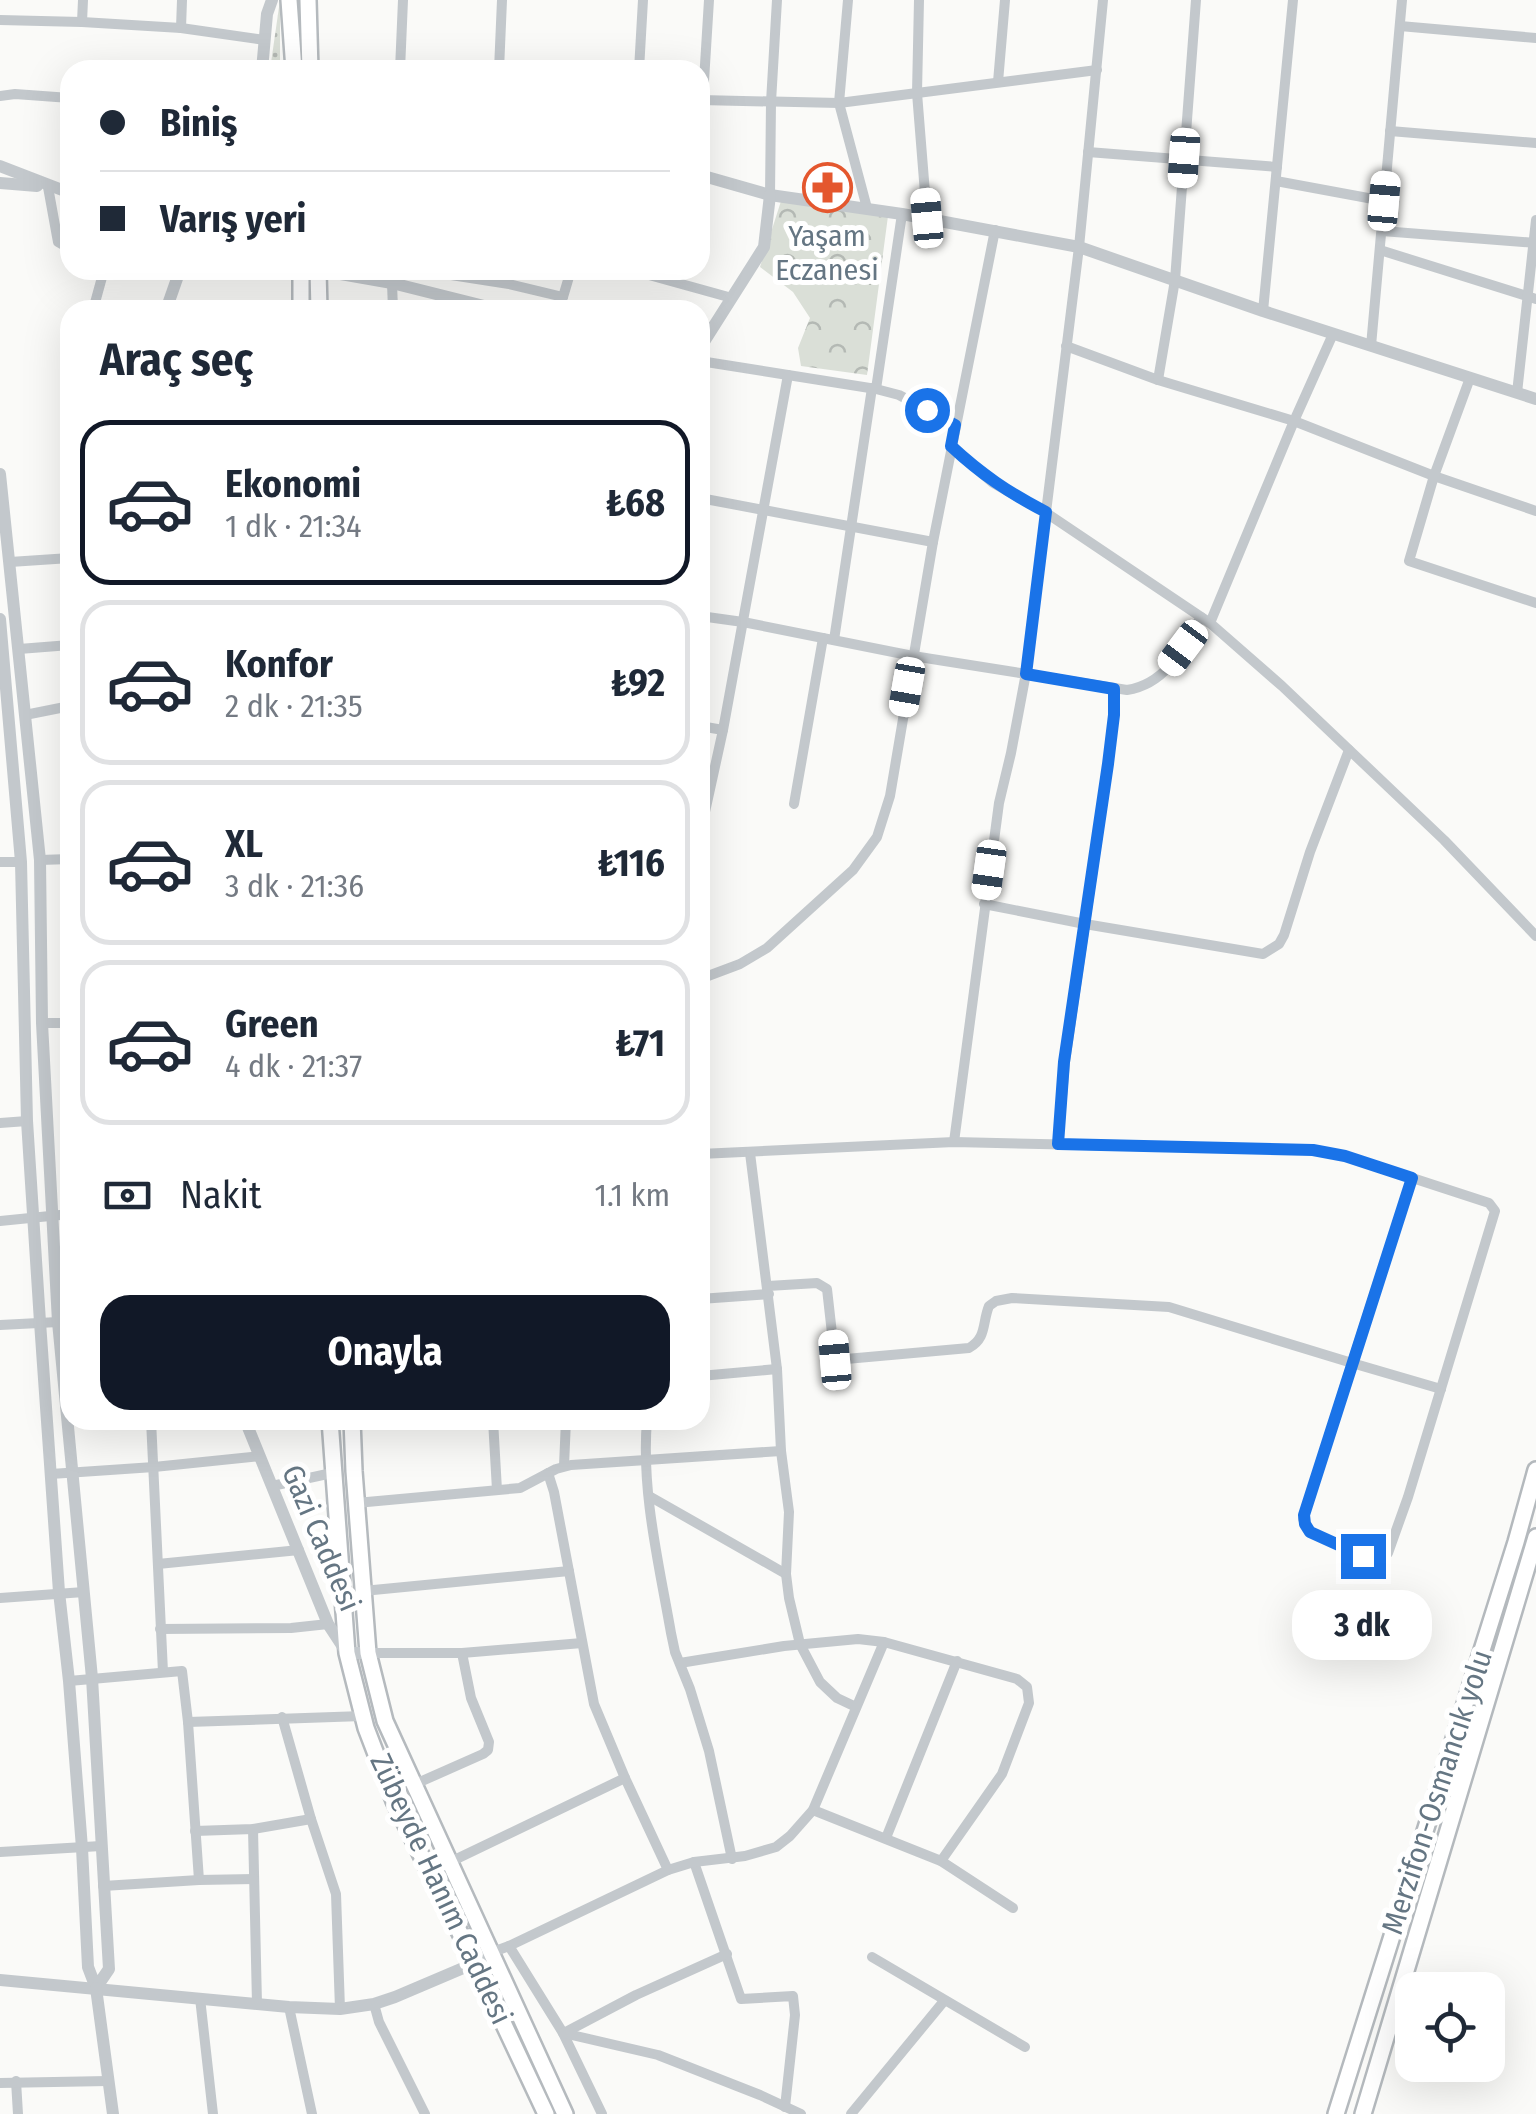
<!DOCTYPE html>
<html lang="tr">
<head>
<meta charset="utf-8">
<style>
	:root { --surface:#fff; --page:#f2f2f3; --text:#1f2937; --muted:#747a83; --line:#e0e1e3; --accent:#111827 }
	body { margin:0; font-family:"Fira Sans Condensed",sans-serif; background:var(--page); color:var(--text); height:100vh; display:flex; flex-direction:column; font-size:38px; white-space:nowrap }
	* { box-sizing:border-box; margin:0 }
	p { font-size:32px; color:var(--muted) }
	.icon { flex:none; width:55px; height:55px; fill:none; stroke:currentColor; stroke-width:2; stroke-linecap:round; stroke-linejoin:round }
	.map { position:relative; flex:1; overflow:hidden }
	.side { position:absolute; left:60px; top:300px; width:650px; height:1130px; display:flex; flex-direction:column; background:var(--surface); border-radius:30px; box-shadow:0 10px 40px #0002 }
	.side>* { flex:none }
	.banner { position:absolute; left:60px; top:60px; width:650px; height:220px; border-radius:30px; box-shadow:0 10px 40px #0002; display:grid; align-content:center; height:220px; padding:0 40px; background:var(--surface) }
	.buttons { position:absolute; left:1395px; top:1972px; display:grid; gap:20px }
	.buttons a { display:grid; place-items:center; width:110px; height:110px; border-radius:20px; background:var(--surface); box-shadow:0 10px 40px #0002; font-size:50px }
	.end { position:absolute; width:45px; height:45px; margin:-22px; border:12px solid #1a73e8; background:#fff; box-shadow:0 0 0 5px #fff }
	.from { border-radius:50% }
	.bubble { position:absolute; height:70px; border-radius:30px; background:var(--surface); box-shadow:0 10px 40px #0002; font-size:32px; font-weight:700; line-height:70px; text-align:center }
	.car { position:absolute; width:30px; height:60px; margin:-30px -15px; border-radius:12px; box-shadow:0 0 8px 2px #0007; background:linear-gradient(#fff 24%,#345 0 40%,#fff 0 76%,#345 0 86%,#fff 0) }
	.banner b { display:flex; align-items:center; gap:35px; height:95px; font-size:38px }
	.banner b+b { border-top:2px solid var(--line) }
	.banner i { width:25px; height:25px; background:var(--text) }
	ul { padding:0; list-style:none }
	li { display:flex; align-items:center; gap:30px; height:165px; margin:0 20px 15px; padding:0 20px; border:5px solid var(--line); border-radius:30px }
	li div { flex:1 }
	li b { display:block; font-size:38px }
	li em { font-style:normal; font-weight:700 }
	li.active { border-color:var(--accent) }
	li>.icon { width:90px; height:90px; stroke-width:1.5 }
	h2 { padding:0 40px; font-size:45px; line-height:120px }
	.pay { display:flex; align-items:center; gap:25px; height:110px; padding:0 40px; font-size:38px }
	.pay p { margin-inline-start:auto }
	.cta { display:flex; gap:20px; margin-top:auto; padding:20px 40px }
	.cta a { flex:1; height:115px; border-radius:30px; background:var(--accent); color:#fff; font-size:40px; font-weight:700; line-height:115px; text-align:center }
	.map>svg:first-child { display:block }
</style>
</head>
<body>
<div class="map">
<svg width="1536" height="2114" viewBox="0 0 1536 2114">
	<defs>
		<pattern id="grass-dots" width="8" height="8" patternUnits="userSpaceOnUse" patternTransform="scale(2.5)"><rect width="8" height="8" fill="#dadfd7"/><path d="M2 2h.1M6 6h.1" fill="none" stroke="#b4b9b4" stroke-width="1.8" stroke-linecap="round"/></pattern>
		<pattern id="park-crowns" width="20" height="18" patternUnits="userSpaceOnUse" patternTransform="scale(2.5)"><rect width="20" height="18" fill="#dadfd7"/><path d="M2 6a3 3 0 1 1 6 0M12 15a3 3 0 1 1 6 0" fill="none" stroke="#b4b9b4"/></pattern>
	</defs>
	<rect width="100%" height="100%" fill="#fafaf8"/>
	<path fill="url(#grass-dots)" d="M 280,0 L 280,70 L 270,70 Z"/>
	<path fill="url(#park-crowns)" d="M 781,201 L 888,216 L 867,375 L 801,366 L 798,348 L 810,318 L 793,292 L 760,267 Z"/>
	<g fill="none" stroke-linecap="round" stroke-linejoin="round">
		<defs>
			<g id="primary">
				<path d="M 289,0 L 294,70"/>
				<path d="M 308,0 L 310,70"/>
				<path d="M 301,270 L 301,310"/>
				<path d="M 318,270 L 319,310"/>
				<path d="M 330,1420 L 347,1653 L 366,1728 L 394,1801 L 475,1963 L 546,2114"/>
				<path d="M 352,1420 L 354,1471 L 368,1653 L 385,1721 L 565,2114"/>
			</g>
			<g id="trunk">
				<path d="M 1336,2114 L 1516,1542 L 1536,1470"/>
				<path d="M 1363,2114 L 1536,1537"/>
			</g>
		</defs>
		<use href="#primary" stroke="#b5babe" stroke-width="20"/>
		<use href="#trunk" stroke="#b4b9bd" stroke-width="20"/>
		<g stroke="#c3c8cc" stroke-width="10">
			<path d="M 848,0 L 839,103 L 867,208"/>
			<path d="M 919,0 L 917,93 L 927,218"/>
			<path d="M 0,20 L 82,22 L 181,28 L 265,40"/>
			<path d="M 82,22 L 83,0"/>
			<path d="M 1400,26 L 1536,38"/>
			<path d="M 181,28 L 182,0"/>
			<path d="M 400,70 L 403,0"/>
			<path d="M 499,70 L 502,0"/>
			<path d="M 639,70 L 643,0"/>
			<path d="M 998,82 L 1005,0"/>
			<path d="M 0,96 L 15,94 L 70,98"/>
			<path d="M 700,100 L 839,103 L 1097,70"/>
			<path d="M 1390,131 L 1536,143"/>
			<path d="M 700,146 L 709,0"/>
			<path d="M 1088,152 L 1277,167"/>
			<path d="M 1276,181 L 1384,201"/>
			<path d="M 48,187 L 58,242 L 70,249"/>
			<path d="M 770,195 L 771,102 L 777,0"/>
			<path d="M 1382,231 L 1536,243"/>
			<path d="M 1380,250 L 1536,299"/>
			<path d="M 419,270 L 509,284 L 563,297"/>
			<path d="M 631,270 L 732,298"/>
			<path d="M 392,283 L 393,310"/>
			<path d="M 93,310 L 104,270"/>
			<path d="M 555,310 L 563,297 L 571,270"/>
			<path d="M 1263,311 L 1293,0"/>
			<path d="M 1066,346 L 1158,380 L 1294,421 L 1434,476 L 1536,511"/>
			<path d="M 1371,346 L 1402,0"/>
			<path d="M 700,361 L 876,389 L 899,395 L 955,425"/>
			<path d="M 1470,378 L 1434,476 L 1409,561 L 1536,603"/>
			<path d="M 1158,380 L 1175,280 L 1196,0"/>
			<path d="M 876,389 L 902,214"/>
			<path d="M 1517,393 L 1536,220"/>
			<path d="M 951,447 L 993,483 L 1045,512 L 1210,623 L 1282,686 L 1444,840 L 1536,936"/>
			<path d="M 700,498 L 933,542"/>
			<path d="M 10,562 L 70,558"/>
			<path d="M 700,616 L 743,622 L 913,656 L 1127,690 C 1166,684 1183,649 1201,617"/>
			<path d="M 1210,623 L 1294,421 L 1333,334"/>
			<path d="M 834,640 L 872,388"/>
			<path d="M 19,649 L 70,645"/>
			<path d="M 25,715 L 70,706"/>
			<path d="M 700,726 L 723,730"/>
			<path d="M 794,804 L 823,638"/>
			<path d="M 700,811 L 705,812 L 723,730 L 788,375"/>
			<path d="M 40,860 L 70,859"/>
			<path d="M 0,862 L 21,862"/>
			<path d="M 984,904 L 1085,924 L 1263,954 L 1279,944 L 1284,935 L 1310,852 L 1349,750"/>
			<path d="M 700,979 L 740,964 L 767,948 L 853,870 L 877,837 L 890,796 L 933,542 L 995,230"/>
			<path d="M 42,1023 L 70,1023"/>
			<path d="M 0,1123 L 27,1121"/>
			<path d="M 954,1142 L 999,803 L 1011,753 L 1026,673 L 1079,247 L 1103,0"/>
			<path d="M 1058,1143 L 1065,1062 L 1108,765 L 1114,715 L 1114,689"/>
			<path d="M 750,1153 L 777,1369 L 781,1451 L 789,1512 L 786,1574 L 789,1598 L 800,1644 L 820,1682 L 837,1698 L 856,1707"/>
			<path d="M 700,1154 L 954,1142 L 1313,1150 L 1345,1156 L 1489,1203 L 1495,1211 L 1408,1497 L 1388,1553 L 1376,1557 L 1363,1556 L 1310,1532 L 1303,1519 L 1352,1363 L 1169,1307 L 1012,1298 L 996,1301 L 989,1306 C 982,1323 987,1338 969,1348 L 835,1360 L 827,1289 L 817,1283 L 768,1286"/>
			<path d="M 1412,1178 L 1352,1363 L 1441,1389"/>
			<path d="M 0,1221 L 70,1214"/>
			<path d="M 700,1299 L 769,1294"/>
			<path d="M 0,1325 L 58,1322"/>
			<path d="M 700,1376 L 777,1369"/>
			<path d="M 151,1420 L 163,1672"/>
			<path d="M 493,1420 L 497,1490"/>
			<path d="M 647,1420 C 641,1491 659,1564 671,1633 L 675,1652 L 690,1689 L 709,1751 L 732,1859"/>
			<path d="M 564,1466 L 566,1420"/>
			<path d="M 548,1473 L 554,1492 L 594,1704 L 625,1778 L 668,1870"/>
			<path d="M 51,1474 L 154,1467 L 260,1456"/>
			<path d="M 272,1486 L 332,1473"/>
			<path d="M 649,1496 L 786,1574"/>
			<path d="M 356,1503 L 520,1488 L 556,1469 L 571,1465 L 781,1451"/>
			<path d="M 158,1564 L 299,1550"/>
			<path d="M 363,1591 L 569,1571"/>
			<path d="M 0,1598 L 84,1592"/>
			<path d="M 160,1629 L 291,1628 L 328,1624"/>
			<path d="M 368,1653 L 462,1653 L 582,1643"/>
			<path d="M 680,1663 L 784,1646 L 858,1639 L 884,1642 L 1017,1679 L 1027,1687 L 1029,1703 L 1002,1774 L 941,1861"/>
			<path d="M 69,1681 L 182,1671 L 188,1722 L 199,1880"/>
			<path d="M 282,1717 L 311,1819 L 336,1894 L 340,2009"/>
			<path d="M 188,1722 L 363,1716"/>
			<path d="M 413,1785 L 483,1754 L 488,1750 L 489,1742 L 471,1698 L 462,1653"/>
			<path d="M 813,1810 L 941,1861 L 1013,1908"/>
			<path d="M 253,1829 L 257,2004"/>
			<path d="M 195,1831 L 253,1829 L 311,1819"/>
			<path d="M 886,1838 L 957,1661"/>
			<path d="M 0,1852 L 101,1846"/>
			<path d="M 694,1862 L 741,1999 L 793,1996 L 795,2015 L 785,2107"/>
			<path d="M 448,1863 L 625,1778"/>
			<path d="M 103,1886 L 199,1880 L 254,1879"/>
			<path d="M 509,1946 L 563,2033 L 602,2114"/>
			<path d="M 490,1953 L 509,1946 L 668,1870 L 694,1862 L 745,1856 L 776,1847 L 790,1836 L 813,1810 L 884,1642"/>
			<path d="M 872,1957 L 1025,2047"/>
			<path d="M 200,1998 L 213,2114"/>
			<path d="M 374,2004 L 379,2022 L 425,2114"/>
			<path d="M 289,2007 L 312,2114"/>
			<path d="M 563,2033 L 658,2055 L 760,2095 L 801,2114"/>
			<path d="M 564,2033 L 636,1995 L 727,1954"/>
			<path d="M 16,2081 L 18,2114"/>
			<path d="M 0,2083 L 108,2081"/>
			<path d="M 851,2114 L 944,2001"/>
		</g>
		<g stroke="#c3c8cc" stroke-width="12">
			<path d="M 262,70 L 267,14 L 272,0"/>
			<path d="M 0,166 L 70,193"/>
			<path d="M 700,175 L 770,195 L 902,214 L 1079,247 L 1263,311 L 1536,399"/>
			<path d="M 0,183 L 37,186"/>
			<path d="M 318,270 L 392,283 L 500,310"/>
			<path d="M 166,310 L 180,270"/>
			<path d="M 700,348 L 764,247 L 770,195"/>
			<path d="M 0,474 L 40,860 L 42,1023 L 58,1322 L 92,1678 L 109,1969 L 96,1988 L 88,1967 L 82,1848 L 69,1681 L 59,1592 L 40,1322 L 27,1121 L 21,862 L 0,619"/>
			<path d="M 245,1420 L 328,1624 L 347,1653 L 368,1653"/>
			<path d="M 0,1980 L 289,2007 L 340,2009 L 374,2004 L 395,1997 L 475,1963 L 490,1953"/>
			<path d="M 96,1988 L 113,2114"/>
		</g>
		<use href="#primary" stroke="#fff" stroke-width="15"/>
		<use href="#trunk" stroke="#fff" stroke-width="15"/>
	</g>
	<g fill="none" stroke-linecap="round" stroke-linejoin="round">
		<path stroke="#1a73e8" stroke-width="12" d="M 927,410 L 955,425 L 951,446 C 981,474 1009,493 1046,512 L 1026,674 L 1114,689 L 1114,715 L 1108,764 L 1064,1062 L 1058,1144 L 1313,1150 L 1345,1156 L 1412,1178 L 1304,1515 L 1305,1524 L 1310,1532 L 1363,1556"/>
	</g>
	<defs>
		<symbol id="pharmacy-ring" viewBox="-11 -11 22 22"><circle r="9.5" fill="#fff" stroke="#e4572e" stroke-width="1.5"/><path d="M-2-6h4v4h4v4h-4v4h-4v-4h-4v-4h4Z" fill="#e4572e"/></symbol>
	</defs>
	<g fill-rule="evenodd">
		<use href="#pharmacy-ring" x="800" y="160" width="55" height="55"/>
	</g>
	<g text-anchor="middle" stroke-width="10" stroke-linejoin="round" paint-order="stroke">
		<g font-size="30" fill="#657683" stroke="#fff">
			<text x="827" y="246">Yaşam<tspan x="827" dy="34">Eczanesi</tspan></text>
		</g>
		<g font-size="30" fill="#657683" stroke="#fff">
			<text transform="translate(321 1538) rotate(67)" y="10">Gazi Caddesi</text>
			<text transform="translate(1437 1792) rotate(-72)" y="10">Merzifon-Osmancık yolu</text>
			<text transform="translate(441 1889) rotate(65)" y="10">Zübeyde Hanım Caddesi</text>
		</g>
	</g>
</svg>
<div class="buttons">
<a><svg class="icon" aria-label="locate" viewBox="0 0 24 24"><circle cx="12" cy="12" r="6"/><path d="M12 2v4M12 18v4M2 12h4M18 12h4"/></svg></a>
</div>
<i class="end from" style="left:927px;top:410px"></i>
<i class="end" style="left:1363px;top:1556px"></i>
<div class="bubble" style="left:1292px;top:1590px;width:140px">3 dk</div>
<i class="car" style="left:1184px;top:158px;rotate:184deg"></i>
<i class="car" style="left:1384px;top:201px;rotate:5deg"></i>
<i class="car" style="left:927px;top:218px;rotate:355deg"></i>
<i class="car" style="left:1183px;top:648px;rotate:217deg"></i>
<i class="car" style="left:907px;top:687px;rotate:190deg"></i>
<i class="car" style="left:989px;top:870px;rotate:188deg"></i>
<i class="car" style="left:835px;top:1360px;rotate:355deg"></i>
<div class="banner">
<b><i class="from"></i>Biniş</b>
<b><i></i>Varış yeri</b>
</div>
<section class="side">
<h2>Araç seç</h2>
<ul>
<li class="active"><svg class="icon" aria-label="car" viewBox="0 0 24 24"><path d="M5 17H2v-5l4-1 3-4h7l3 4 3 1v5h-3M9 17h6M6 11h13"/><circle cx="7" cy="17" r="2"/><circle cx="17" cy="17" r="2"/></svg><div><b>Ekonomi</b><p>1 dk · 21:34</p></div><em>₺68</em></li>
<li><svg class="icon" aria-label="car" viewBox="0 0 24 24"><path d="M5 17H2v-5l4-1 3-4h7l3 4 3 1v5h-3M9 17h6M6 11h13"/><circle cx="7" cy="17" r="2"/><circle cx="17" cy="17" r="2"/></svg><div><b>Konfor</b><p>2 dk · 21:35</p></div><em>₺92</em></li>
<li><svg class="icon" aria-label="car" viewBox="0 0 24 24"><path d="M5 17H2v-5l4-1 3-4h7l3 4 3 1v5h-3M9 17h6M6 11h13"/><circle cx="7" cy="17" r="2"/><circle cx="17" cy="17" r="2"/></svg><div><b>XL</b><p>3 dk · 21:36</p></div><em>₺116</em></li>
<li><svg class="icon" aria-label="car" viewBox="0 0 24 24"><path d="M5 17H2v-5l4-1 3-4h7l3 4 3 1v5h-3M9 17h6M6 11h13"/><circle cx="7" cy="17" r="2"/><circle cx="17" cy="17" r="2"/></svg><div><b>Green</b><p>4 dk · 21:37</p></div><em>₺71</em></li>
</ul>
<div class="pay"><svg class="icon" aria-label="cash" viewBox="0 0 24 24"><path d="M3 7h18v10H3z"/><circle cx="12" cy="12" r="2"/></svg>Nakit<p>1.1 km</p></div>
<div class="cta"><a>Onayla</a></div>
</section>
</div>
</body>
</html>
